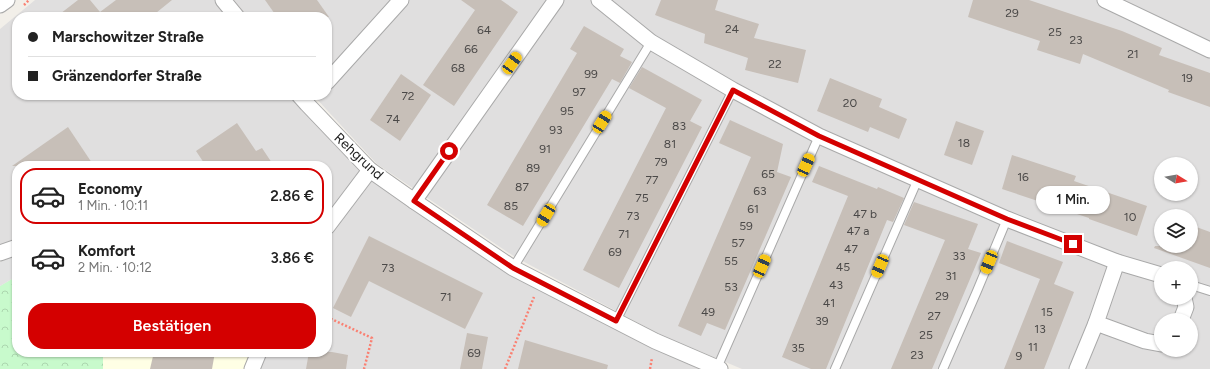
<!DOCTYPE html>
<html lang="de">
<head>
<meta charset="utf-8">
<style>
	:root { --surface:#fff; --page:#f2f2f2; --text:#222; --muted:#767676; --line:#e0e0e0; --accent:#d40000 }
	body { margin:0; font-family:Figtree,sans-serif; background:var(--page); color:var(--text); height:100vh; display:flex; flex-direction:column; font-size:15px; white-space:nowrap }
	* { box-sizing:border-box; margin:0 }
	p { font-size:13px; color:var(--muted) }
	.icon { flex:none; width:22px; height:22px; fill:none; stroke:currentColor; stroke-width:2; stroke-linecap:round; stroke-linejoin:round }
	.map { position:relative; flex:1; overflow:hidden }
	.panel { position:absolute; left:12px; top:161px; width:320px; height:196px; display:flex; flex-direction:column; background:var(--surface); border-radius:16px; box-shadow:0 1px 3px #0004 }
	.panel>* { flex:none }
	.banner { position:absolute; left:12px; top:12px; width:320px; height:88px; border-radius:16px; box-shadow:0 1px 3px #0004; display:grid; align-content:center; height:88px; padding:0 16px; background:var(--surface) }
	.needle { width:26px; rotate:101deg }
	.buttons { position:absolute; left:1154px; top:157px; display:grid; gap:8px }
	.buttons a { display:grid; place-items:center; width:44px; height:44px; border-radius:50%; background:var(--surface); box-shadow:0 1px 3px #0004; font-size:20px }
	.end { position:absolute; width:18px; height:18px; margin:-9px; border:5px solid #d40000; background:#fff; box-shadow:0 0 0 2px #fff }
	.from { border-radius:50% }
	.bubble { position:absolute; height:28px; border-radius:14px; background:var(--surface); box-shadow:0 1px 3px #0004; font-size:13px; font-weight:600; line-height:28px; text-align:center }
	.car { position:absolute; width:12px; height:24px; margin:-12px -6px; border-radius:5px; box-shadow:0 0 3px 1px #0007; background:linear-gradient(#f5c518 24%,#345 0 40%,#f5c518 0 76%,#345 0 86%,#f5c518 0) }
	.banner b { display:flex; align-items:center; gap:14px; height:38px; font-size:15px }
	.banner b+b { border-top:1px solid var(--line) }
	.banner i { width:10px; height:10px; background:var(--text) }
	ul { padding:7px 0 0; list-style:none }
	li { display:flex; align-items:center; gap:12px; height:56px; margin:0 8px 6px; padding:0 8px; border:2px solid transparent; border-radius:16px }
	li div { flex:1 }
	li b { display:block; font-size:15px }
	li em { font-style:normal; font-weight:600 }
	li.on { border-color:var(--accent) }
	li>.icon { width:36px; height:36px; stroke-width:1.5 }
	.action { display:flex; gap:8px; margin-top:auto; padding:8px 16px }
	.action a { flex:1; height:46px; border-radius:16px; background:var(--accent); color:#fff; font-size:16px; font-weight:600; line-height:46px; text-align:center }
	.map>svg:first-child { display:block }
</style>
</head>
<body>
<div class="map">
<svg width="1210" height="369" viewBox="0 0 1210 369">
	<defs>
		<pattern id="park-crowns" width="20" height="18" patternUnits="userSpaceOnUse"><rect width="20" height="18" fill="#c8facc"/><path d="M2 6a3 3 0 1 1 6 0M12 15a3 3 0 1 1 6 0" fill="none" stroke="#acd6af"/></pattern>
	</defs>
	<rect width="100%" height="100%" fill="#f2efe9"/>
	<g fill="#e0dfdf" fill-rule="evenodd">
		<path d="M 35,0 L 215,0 L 229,17 L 17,17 L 17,95 L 291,95 L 302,109 L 363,168 L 327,215 L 327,166 L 17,166 L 17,242 L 0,249 L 0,29 Z"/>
		<path d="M 234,0 L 1210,0 L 1210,369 L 742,369 L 661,335 L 515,257 L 377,164 L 313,95 L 327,95 L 327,17 L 248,17 ZM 1161,164 L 1191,164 L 1191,194 L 1161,194 ZM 1161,216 L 1191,216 L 1191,246 L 1161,246 ZM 1161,268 L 1191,268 L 1191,298 L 1161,298 ZM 1161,320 L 1191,320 L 1191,350 L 1161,350 Z"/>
		<path d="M 371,178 L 611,326 L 657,350 L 699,369 L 259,369 L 266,352 L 327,352 L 327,239 Z"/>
	</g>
	<path fill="#ffffe5" d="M 103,352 L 252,352 L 246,369 L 103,369 Z"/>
	<path fill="url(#park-crowns)" d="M 17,276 L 17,352 L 103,352 L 103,369 L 0,369 L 0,286 Z"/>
	<path fill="#e2e2e2" d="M 17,255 L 17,276 L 0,286 L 0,262 Z"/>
	<g fill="#c7bfb8">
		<path d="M 78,0 L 90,0 L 100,12 L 116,0 L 172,0 L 151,17 L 56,17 Z"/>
		<path d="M 265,0 L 317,0 L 329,17 L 277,17 Z"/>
		<path d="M 461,0 L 501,0 L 518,12 L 454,106 L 423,85 L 475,10 Z"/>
		<path d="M 661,0 L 718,0 L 715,10 L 759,24 L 754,38 L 806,50 L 798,83 L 745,70 L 748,58 L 704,43 L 705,34 L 655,15 Z"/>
		<path d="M 973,0 L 1029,0 L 1122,31 L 1162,48 L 1159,55 L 1210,73 L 1210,107 L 1168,92 L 1169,90 L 1083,54 L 1080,64 L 1037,50 L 1040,41 L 968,17 Z"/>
		<path d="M 584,26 L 624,49 L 620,56 L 632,62 L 620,83 L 612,79 L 523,226 L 487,205 L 577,53 L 570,49 Z"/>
		<path d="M 642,67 L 702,100 L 690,121 L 702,127 L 619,288 L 583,270 L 666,108 L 629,88 Z"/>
		<path d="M 401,74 L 431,95 L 400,141 L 370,120 Z"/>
		<path d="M 830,78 L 882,99 L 879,107 L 907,119 L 899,139 L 870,127 L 868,132 L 817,111 Z"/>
		<path d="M 730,120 L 783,144 L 777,172 L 791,177 L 725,330 L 707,323 L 701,336 L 678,326 L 751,157 L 719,143 Z"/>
		<path d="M 956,121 L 984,131 L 972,165 L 944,155 Z"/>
		<path d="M 237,123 L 256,151 L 262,148 L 274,166 L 206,166 L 196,151 Z"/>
		<path d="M 68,127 L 94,166 L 12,166 Z"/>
		<path d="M 1012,155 L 1076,176 L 1074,181 L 1147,206 L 1137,236 L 1089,219 L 1089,218 L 1002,189 Z"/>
		<path d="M 819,166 L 877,189 L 878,187 L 904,198 L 893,222 L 887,220 L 826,369 L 811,369 L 782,357 L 848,196 L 812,182 Z"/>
		<path d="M 914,202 L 978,224 L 968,249 L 981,253 L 932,369 L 891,369 L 945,240 L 904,225 Z"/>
		<path d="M 1191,225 L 1210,232 L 1210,268 L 1154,248 L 1155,246 L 1191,246 Z"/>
		<path d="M 369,236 L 483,293 L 465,329 L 369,281 L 351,317 L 333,308 Z"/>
		<path d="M 1007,241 L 1063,262 L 1054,284 L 1074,292 L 1044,369 L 1004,369 L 1040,279 L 999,263 Z"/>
		<path d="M 467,333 L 488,337 L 482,369 L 460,369 Z"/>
		<path d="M 525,340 L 608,365 L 607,369 L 518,369 Z"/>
		<path d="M 154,352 L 215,352 L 212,369 L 150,369 Z"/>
		<path d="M 309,352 L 332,352 L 348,355 L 346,369 L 306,369 Z"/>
	</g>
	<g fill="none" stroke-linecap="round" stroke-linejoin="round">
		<defs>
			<g id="service">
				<path d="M 513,268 L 651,42"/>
				<path d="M 1191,285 L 1210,291"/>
				<path d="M 616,321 L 733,90"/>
				<path d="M 717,368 L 819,136"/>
				<path d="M 835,369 L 918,179"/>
				<path d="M 943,369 L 977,291 L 1007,219"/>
			</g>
			<g id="minor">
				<path d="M 223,0 L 237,17"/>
				<path d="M 599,0 L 651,42 L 733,90 L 819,136 L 1007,219 L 1117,262 L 1161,275"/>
				<path d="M 1105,0 L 1210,50"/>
				<path d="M 0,5 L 7,0"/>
				<path d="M 327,82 L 401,0"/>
				<path d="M 299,95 L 307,104 L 370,170 L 414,201 L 513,268 L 655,341 L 720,369"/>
				<path d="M 414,201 L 556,0"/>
				<path d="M 327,227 L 370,170"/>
				<path d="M 0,253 L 17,247"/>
				<path d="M 1117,262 L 1096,323 L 1145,341 L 1161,344"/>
				<path d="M 1181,320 L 1186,307 L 1184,298"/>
				<path d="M 252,369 L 259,352"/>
				<path d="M 1077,369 L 1096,323"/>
			</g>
		</defs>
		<use href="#service" stroke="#a9a9a9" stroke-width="10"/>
		<use href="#minor" stroke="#a9a9a9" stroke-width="17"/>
		<g stroke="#fa8072" stroke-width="2.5" stroke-dasharray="2 2" stroke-linecap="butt">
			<path d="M 24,5 L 29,0"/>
			<path d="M 327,317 L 372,338 L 364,369"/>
			<path d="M 505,369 L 534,297"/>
			<path d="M 650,369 L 652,358"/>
		</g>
		<use href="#service" stroke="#fff" stroke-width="8"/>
		<use href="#minor" stroke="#fff" stroke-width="15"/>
	</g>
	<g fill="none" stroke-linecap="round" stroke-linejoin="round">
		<path stroke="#d40000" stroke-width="5" d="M 449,151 L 414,201 L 513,268 L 616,321 L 733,90 L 819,136 L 1007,219 L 1073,244"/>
	</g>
	<g text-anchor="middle" stroke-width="4" stroke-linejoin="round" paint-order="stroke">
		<g font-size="12" fill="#4b4948">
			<text x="1012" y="17">29</text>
			<text x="732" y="33">24</text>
			<text x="484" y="34">64</text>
			<text x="1055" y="36">25</text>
			<text x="1076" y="44">23</text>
			<text x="471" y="53">66</text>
			<text x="1133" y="58">21</text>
			<text x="775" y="68">22</text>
			<text x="458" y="72">68</text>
			<text x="591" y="78">99</text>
			<text x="1187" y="82">19</text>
			<text x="579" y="96">97</text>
			<text x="408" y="100">72</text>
			<text x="850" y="107">20</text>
			<text x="567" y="115">95</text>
			<text x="393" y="123">74</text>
			<text x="679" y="130">83</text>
			<text x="556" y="134">93</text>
			<text x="964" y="147">18</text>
			<text x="670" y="148">81</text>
			<text x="545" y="153">91</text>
			<text x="661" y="166">79</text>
			<text x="533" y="172">89</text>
			<text x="768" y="178">65</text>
			<text x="1023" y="181">16</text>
			<text x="652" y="184">77</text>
			<text x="522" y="191">87</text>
			<text x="760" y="195">63</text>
			<text x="642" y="202">75</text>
			<text x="511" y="210">85</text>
			<text x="753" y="213">61</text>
			<text x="865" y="218">47 b</text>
			<text x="633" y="220">73</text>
			<text x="1130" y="221">10</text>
			<text x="746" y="230">59</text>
			<text x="858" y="235">47 a</text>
			<text x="624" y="238">71</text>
			<text x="738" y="247">57</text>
			<text x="851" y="253">47</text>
			<text x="615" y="256">69</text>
			<text x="959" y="260">33</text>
			<text x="731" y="265">55</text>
			<text x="843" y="271">45</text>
			<text x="388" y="272">73</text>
			<text x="951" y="280">31</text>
			<text x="836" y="289">43</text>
			<text x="731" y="291">53</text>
			<text x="942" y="300">29</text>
			<text x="446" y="301">71</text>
			<text x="829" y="307">41</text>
			<text x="708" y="316">49</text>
			<text x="1047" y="316">15</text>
			<text x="934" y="320">27</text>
			<text x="822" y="325">39</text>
			<text x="1040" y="333">13</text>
			<text x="926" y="339">25</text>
			<text x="1033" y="351">11</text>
			<text x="798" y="352">35</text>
			<text x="474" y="357">69</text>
			<text x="917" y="359">23</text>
			<text x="1019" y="360">9</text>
		</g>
		<g font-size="14" fill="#222" stroke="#fff">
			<text transform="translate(359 156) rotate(43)" y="5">Rehgrund</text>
		</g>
	</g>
</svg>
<div class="buttons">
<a><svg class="needle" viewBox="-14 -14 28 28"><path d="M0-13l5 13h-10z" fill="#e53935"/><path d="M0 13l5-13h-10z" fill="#767676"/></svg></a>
<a><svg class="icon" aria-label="layers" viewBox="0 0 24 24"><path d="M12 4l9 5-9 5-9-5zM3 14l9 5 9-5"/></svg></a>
<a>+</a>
<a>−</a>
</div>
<i class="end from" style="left:449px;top:151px"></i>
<i class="end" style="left:1073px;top:244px"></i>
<div class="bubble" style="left:1036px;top:186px;width:74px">1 Min.</div>
<i class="car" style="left:512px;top:63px;rotate:35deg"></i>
<i class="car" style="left:602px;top:122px;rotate:32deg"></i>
<i class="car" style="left:806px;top:165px;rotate:24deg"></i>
<i class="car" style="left:546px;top:215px;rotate:211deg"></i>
<i class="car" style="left:989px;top:262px;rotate:202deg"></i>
<i class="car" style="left:762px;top:266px;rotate:24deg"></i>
<i class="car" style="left:880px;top:266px;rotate:203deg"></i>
<div class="banner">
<b><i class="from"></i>Marschowitzer Straße</b>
<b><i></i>Gränzendorfer Straße</b>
</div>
<section class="panel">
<ul>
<li class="on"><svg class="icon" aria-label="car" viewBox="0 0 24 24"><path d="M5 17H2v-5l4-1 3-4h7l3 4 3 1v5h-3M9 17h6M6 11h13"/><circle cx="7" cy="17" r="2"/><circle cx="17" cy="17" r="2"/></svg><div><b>Economy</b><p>1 Min. · 10:11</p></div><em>2.86 €</em></li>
<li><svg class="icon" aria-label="car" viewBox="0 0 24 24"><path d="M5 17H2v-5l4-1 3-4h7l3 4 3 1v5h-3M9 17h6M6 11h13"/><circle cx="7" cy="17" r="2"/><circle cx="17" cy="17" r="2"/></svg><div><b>Komfort</b><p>2 Min. · 10:12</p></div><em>3.86 €</em></li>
</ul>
<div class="action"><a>Bestätigen</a></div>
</section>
</div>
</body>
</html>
